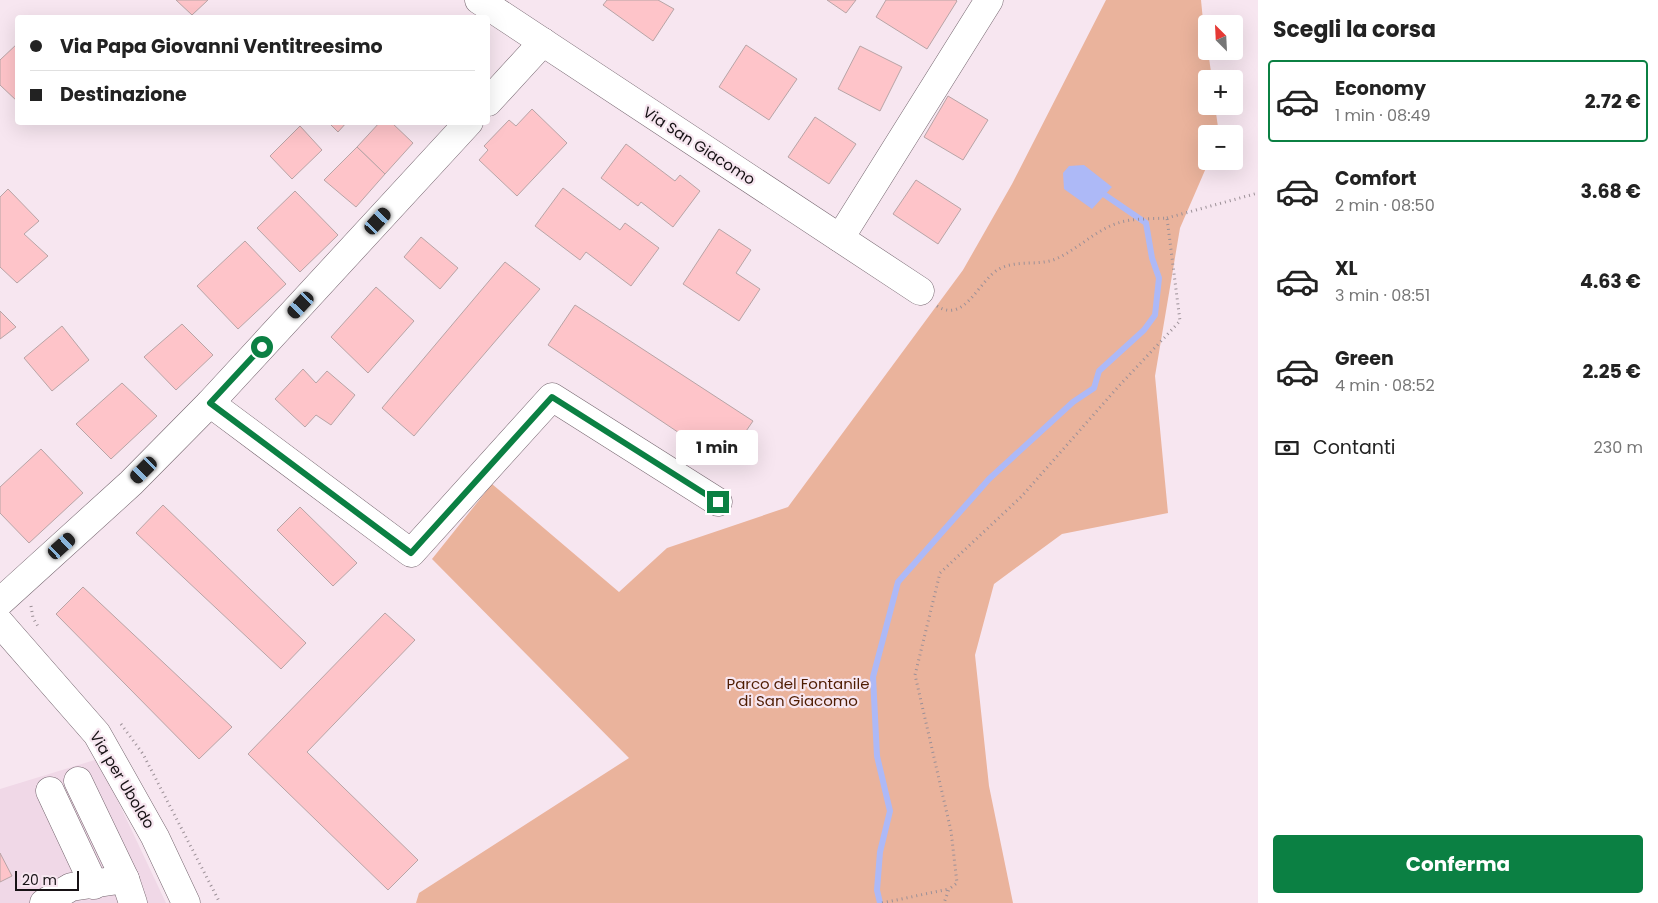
<!DOCTYPE html>
<html lang="it">
<head>
<meta charset="utf-8">
<style>
	:root { --surface:#fff; --page:#f6f6f6; --text:#222; --muted:#767676; --line:#e0e0e0; --accent:#0b8043 }
	body { margin:0; font-family:Poppins,sans-serif; background:var(--page); color:var(--text); height:100vh; display:flex; flex-direction:column; font-size:19px; white-space:nowrap }
	* { box-sizing:border-box; margin:0 }
	p { font-size:16px; color:var(--muted) }
	.icon { flex:none; width:28px; height:28px; fill:none; stroke:currentColor; stroke-width:2; stroke-linecap:round; stroke-linejoin:round }
	.map { position:relative; flex:1; overflow:hidden }
	.side { display:flex; flex-direction:column; background:var(--surface); width:400px }
	.side>* { flex:none }
	.hud { position:absolute; left:15px; top:15px; width:475px; height:110px; border-radius:5px; box-shadow:0 5px 20px #0002; display:grid; align-content:center; height:110px; padding:0 15px; background:var(--surface) }
	.needle { width:32px; rotate:336deg }
	.fabs { position:absolute; left:1198px; top:15px; display:grid; gap:10px }
	.fabs a { display:grid; place-items:center; width:45px; height:45px; border-radius:5px; background:var(--surface); box-shadow:0 5px 20px #0002; font-size:25px }
	.scale { position:absolute; left:15px; bottom:12px; width:64px; box-sizing:border-box; padding-left:5px; border:2px solid #171215; border-top:0; font-size:14px; line-height:18px; white-space:nowrap; color:#171215; -webkit-text-stroke:4px #f7e6f0; paint-order:stroke }
	.end { position:absolute; width:22px; height:22px; margin:-11px; border:6px solid #0b8043; background:#fff; box-shadow:0 0 0 2px #fff }
	.from { border-radius:50% }
	.bubble { position:absolute; height:35px; border-radius:5px; background:var(--surface); box-shadow:0 5px 20px #0002; font-size:16px; font-weight:700; line-height:35px; text-align:center }
	.car { position:absolute; width:15px; height:30px; margin:-15px -8px; border-radius:6px; box-shadow:0 0 4px 1px #0007; background:linear-gradient(#222 24%,#8ab4d8 0 40%,#222 0 76%,#8ab4d8 0 86%,#222 0) }
	.hud b { display:flex; align-items:center; gap:18px; height:48px; font-size:19px }
	.hud b+b { border-top:1px solid var(--line) }
	.hud i { width:12px; height:12px; background:var(--text) }
	ul { padding:0; list-style:none }
	li { display:flex; align-items:center; gap:15px; height:82px; margin:0 10px 8px; padding:0 5px; border:2px solid transparent; border-radius:5px }
	li div { flex:1 }
	li b { display:block; font-size:19px }
	li em { font-style:normal; font-weight:700 }
	li.selected { border-color:var(--accent) }
	li>.icon { width:45px; height:45px; stroke-width:1.5 }
	h2 { padding:0 15px; font-size:22px; line-height:60px }
	.pay { display:flex; align-items:center; gap:12px; height:55px; padding:0 15px; font-size:19px }
	.pay p { margin-inline-start:auto }
	.button { display:flex; gap:10px; margin-top:auto; padding:10px 15px }
	.button a { flex:1; height:58px; border-radius:5px; background:var(--accent); color:#fff; font-size:20px; font-weight:700; line-height:58px; text-align:center }
	main { display:flex; flex:1; min-height:0 }
	.map>svg:first-child { display:block }
</style>
</head>
<body>
<main>
<div class="map">
<svg width="1258" height="903" viewBox="0 0 1258 903">
	<rect width="100%" height="100%" fill="#f7e6f0"/>
	<path fill="#f0d8e7" d="M 98,759 L 166,903 L 0,903 L 0,789 Z"/>
	<path fill="#eab39c" d="M 1106,0 L 1201,0 L 1206,51 L 1208,51 L 1212,79 L 1206,79 L 1206,106 L 1215,106 L 1219,134 L 1206,134 L 1206,161 L 1209,161 L 1180,228 L 1155,376 L 1168,513 L 1062,534 L 994,584 L 975,655 L 989,786 L 1013,903 L 416,903 L 419,893 L 629,758 L 432,559 L 492,484 L 619,592 L 667,548 L 788,507 L 963,270 L 1012,184 Z"/>
	<path fill="#adb9f7" d="M 1084,165 L 1112,187 L 1092,209 L 1064,189 L 1063,173 L 1069,166 Z"/>
	<g fill="none" stroke-linecap="round" stroke-linejoin="round">
		<path stroke="#adb9f7" stroke-width="6" d="M 880,903 L 877,890 L 880,852 L 890,811 L 877,756 L 873,677 L 898,582 L 989,479 L 1073,402 L 1094,388 L 1099,371 L 1144,330 L 1155,315 L 1159,278 L 1152,258 L 1146,223 L 1105,195"/>
	</g>
	<g fill="#fec4c9" stroke="#b8a4a6">
		<path d="M 176,0 L 208,0 L 192,15 Z"/>
		<path d="M 607,0 L 658,0 L 674,9 L 653,41 L 603,5 Z"/>
		<path d="M 827,0 L 856,0 L 846,13 Z"/>
		<path d="M 886,0 L 956,0 L 957,1 L 927,49 L 876,17 Z"/>
		<path d="M 18,43 L 18,102 L 0,85 L 0,60 Z"/>
		<path d="M 746,45 L 797,79 L 769,120 L 719,87 Z"/>
		<path d="M 860,46 L 902,67 L 880,111 L 838,89 Z"/>
		<path d="M 948,96 L 988,120 L 963,160 L 924,137 Z"/>
		<path d="M 532,109 L 567,143 L 517,196 L 479,160 L 488,150 L 484,146 L 509,120 L 516,126 Z"/>
		<path d="M 815,117 L 856,144 L 829,184 L 788,157 Z"/>
		<path d="M 328,122 L 347,122 L 338,132 Z"/>
		<path d="M 380,122 L 391,122 L 413,143 L 385,174 L 357,147 Z"/>
		<path d="M 300,126 L 322,150 L 292,179 L 270,156 Z"/>
		<path d="M 626,144 L 675,181 L 680,175 L 700,191 L 673,227 L 641,202 L 638,206 L 601,178 Z"/>
		<path d="M 357,147 L 385,174 L 356,207 L 324,180 Z"/>
		<path d="M 916,180 L 961,209 L 938,244 L 893,214 Z"/>
		<path d="M 563,188 L 620,230 L 625,223 L 659,248 L 631,286 L 586,252 L 580,260 L 535,226 Z"/>
		<path d="M 8,189 L 39,221 L 24,234 L 48,256 L 17,283 L 0,267 L 0,197 Z"/>
		<path d="M 295,191 L 338,235 L 300,272 L 257,228 Z"/>
		<path d="M 719,229 L 751,250 L 736,273 L 760,289 L 739,321 L 683,284 Z"/>
		<path d="M 421,237 L 458,268 L 440,289 L 404,257 Z"/>
		<path d="M 245,241 L 286,284 L 238,329 L 197,286 Z"/>
		<path d="M 505,262 L 540,289 L 414,436 L 382,408 Z"/>
		<path d="M 376,287 L 414,321 L 368,373 L 331,337 Z"/>
		<path d="M 575,305 L 753,421 L 724,463 L 548,345 Z"/>
		<path d="M 0,311 L 16,327 L 0,339 Z"/>
		<path d="M 182,324 L 213,355 L 176,390 L 144,357 Z"/>
		<path d="M 62,326 L 89,360 L 52,391 L 24,358 Z"/>
		<path d="M 303,369 L 316,383 L 327,371 L 355,395 L 331,425 L 316,415 L 305,427 L 275,399 Z"/>
		<path d="M 122,383 L 157,416 L 111,459 L 76,424 Z"/>
		<path d="M 41,449 L 83,493 L 29,543 L 0,513 L 0,487 Z"/>
		<path d="M 163,505 L 306,643 L 281,669 L 136,533 Z"/>
		<path d="M 300,507 L 357,563 L 333,586 L 277,530 Z"/>
		<path d="M 83,587 L 232,727 L 199,759 L 56,614 Z"/>
		<path d="M 385,613 L 415,640 L 307,752 L 418,860 L 388,890 L 248,754 Z"/>
		<path d="M 0,853 L 12,876 L 0,882 Z"/>
	</g>
	<g fill="none" stroke-linecap="round" stroke-linejoin="round">
		<defs>
			<g id="minor">
				<path d="M 479,0 L 920,291"/>
				<path d="M 488,102 L 543,42"/>
				<path d="M 840,238 L 989,0"/>
				<path d="M 210,403 L 411,553 L 552,397 L 718,502"/>
				<path d="M 0,602 L 131,483 L 210,403 L 469,122"/>
				<path d="M 0,623 L 97,734 L 155,837 L 186,903"/>
				<path d="M 78,781 L 125,879"/>
				<path d="M 50,791 L 94,885"/>
				<path d="M 44,903 L 71,887 L 125,879 L 133,903"/>
			</g>
		</defs>
		<use href="#minor" stroke="#75666f" stroke-width="29"/>
		<g stroke="#9c9097" stroke-width="3" stroke-dasharray="1 4" stroke-linecap="butt">
			<path d="M 1167,218 L 1258,193"/>
			<path d="M 937,306 C 965,324 978,281 999,269 C 1018,259 1039,267 1058,258 C 1079,248 1096,230 1118,223 C 1133,218 1151,219 1167,218 L 1180,321 L 1117,388 L 1022,496 L 940,573 L 915,675 L 951,831 L 957,883 L 949,889 L 944,903"/>
			<path d="M 31,606 L 33,618 L 39,628"/>
			<path d="M 121,724 L 143,754 L 220,903"/>
			<path d="M 882,903 L 949,889"/>
		</g>
		<use href="#minor" stroke="#fff" stroke-width="28"/>
	</g>
	<g fill="none" stroke-linecap="round" stroke-linejoin="round">
		<path stroke="#0b8043" stroke-width="6" d="M 262,347 L 210,403 L 411,553 L 552,397 L 718,502"/>
	</g>
	<g text-anchor="middle" stroke-width="4.5" stroke-linejoin="round" paint-order="stroke">
		<g font-size="15" fill="#171215" stroke="#f7e6f0">
			<text transform="translate(699 146) rotate(33)" y="5">Via San Giacomo</text>
			<text transform="translate(122 780) rotate(59)" y="5">Via per Uboldo</text>
		</g>
		<g font-size="15" fill="#4f1c02" stroke="#f7e6f0">
			<text x="798" y="689">Parco del Fontanile<tspan x="798" dy="17">di San Giacomo</tspan></text>
		</g>
	</g>
</svg>
<div class="fabs">
<a><svg class="needle" viewBox="-14 -14 28 28"><path d="M0-13l5 13h-10z" fill="#e53935"/><path d="M0 13l5-13h-10z" fill="#767676"/></svg></a>
<a>+</a>
<a>−</a>
</div>
<div class="scale">20 m</div>
<i class="end from" style="left:262px;top:347px"></i>
<i class="end" style="left:718px;top:502px"></i>
<div class="bubble" style="left:676px;top:430px;width:82px">1 min</div>
<i class="car" style="left:378px;top:221px;rotate:43deg"></i>
<i class="car" style="left:301px;top:305px;rotate:223deg"></i>
<i class="car" style="left:144px;top:470px;rotate:225deg"></i>
<i class="car" style="left:62px;top:546px;rotate:48deg"></i>
<div class="hud">
<b><i class="from"></i>Via Papa Giovanni Ventitreesimo</b>
<b><i></i>Destinazione</b>
</div>
</div>
<section class="side">
<h2>Scegli la corsa</h2>
<ul>
<li class="selected"><svg class="icon" aria-label="car" viewBox="0 0 24 24"><path d="M5 17H2v-5l4-1 3-4h7l3 4 3 1v5h-3M9 17h6M6 11h13"/><circle cx="7" cy="17" r="2"/><circle cx="17" cy="17" r="2"/></svg><div><b>Economy</b><p>1 min · 08:49</p></div><em>2.72 €</em></li>
<li><svg class="icon" aria-label="car" viewBox="0 0 24 24"><path d="M5 17H2v-5l4-1 3-4h7l3 4 3 1v5h-3M9 17h6M6 11h13"/><circle cx="7" cy="17" r="2"/><circle cx="17" cy="17" r="2"/></svg><div><b>Comfort</b><p>2 min · 08:50</p></div><em>3.68 €</em></li>
<li><svg class="icon" aria-label="car" viewBox="0 0 24 24"><path d="M5 17H2v-5l4-1 3-4h7l3 4 3 1v5h-3M9 17h6M6 11h13"/><circle cx="7" cy="17" r="2"/><circle cx="17" cy="17" r="2"/></svg><div><b>XL</b><p>3 min · 08:51</p></div><em>4.63 €</em></li>
<li><svg class="icon" aria-label="car" viewBox="0 0 24 24"><path d="M5 17H2v-5l4-1 3-4h7l3 4 3 1v5h-3M9 17h6M6 11h13"/><circle cx="7" cy="17" r="2"/><circle cx="17" cy="17" r="2"/></svg><div><b>Green</b><p>4 min · 08:52</p></div><em>2.25 €</em></li>
</ul>
<div class="pay"><svg class="icon" aria-label="cash" viewBox="0 0 24 24"><path d="M3 7h18v10H3z"/><circle cx="12" cy="12" r="2"/></svg>Contanti<p>230 m</p></div>
<div class="button"><a>Conferma</a></div>
</section>
</main>
</body>
</html>
